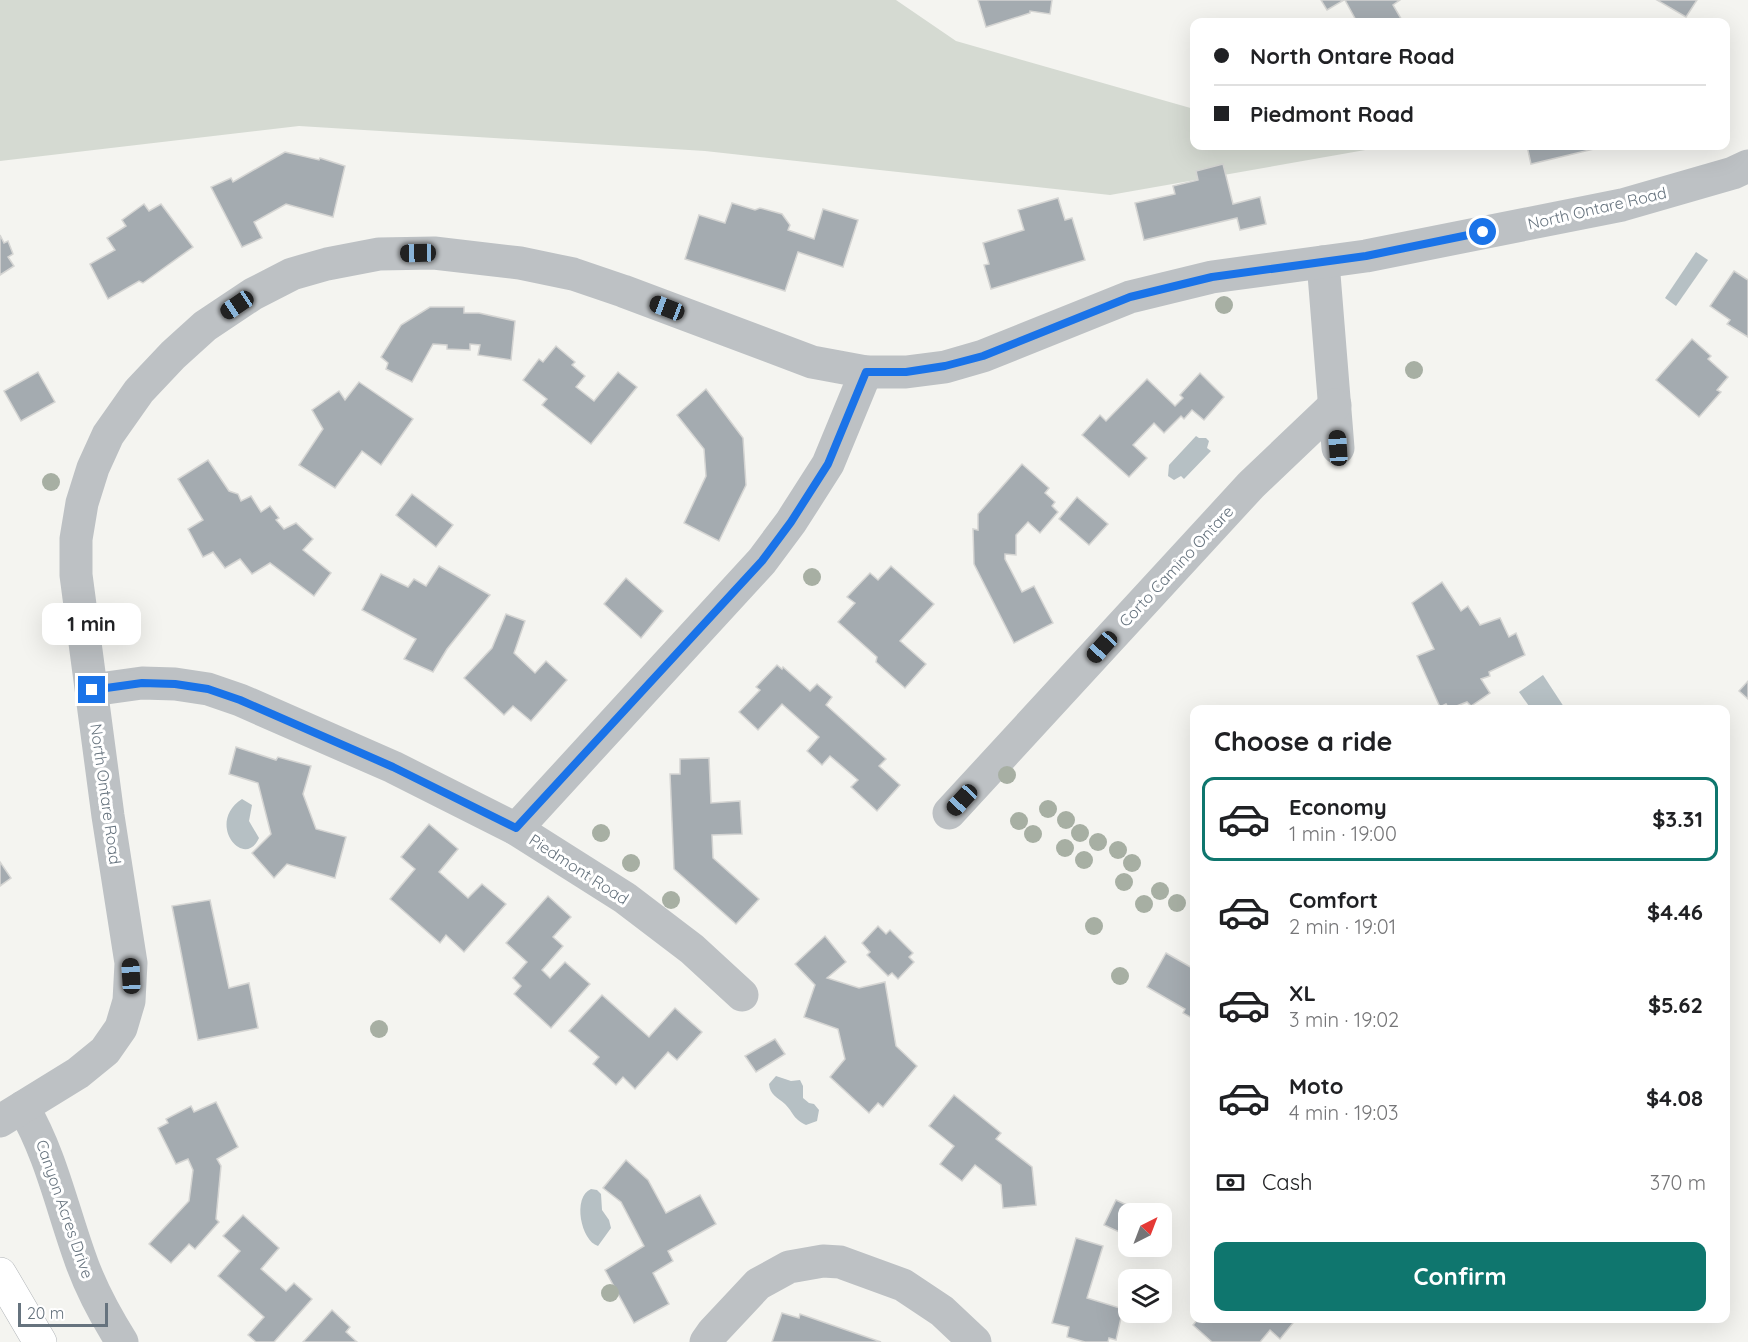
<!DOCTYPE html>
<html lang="en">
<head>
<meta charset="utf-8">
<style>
	:root { --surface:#fff; --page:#f2f2f2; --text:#202124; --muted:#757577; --line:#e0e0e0; --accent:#0f766e }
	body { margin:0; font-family:Quicksand,sans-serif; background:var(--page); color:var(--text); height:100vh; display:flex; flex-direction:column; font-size:22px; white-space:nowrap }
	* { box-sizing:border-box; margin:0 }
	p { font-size:20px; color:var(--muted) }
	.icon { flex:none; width:33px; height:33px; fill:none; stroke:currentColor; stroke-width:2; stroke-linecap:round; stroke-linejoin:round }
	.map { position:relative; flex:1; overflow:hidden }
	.drawer { position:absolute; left:1190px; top:705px; width:540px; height:618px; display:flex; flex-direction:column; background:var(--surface); border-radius:12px; box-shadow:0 6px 24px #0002 }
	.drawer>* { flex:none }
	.guide { position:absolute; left:1190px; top:18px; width:540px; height:132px; border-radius:12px; box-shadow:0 6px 24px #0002; display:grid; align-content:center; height:132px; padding:0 24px; background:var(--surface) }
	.needle { width:39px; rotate:42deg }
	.controls { position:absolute; left:1118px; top:1203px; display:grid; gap:12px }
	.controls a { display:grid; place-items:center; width:54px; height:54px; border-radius:12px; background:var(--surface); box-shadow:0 6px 24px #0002; font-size:30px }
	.scale { position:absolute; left:18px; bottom:15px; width:90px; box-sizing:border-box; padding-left:6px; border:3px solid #66737e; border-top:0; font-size:16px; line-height:21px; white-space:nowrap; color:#66737e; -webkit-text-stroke:4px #fff; paint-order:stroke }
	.end { position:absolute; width:27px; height:27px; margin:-14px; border:8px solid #1a73e8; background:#fff; box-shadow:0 0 0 3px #fff }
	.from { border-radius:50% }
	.bubble { position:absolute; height:42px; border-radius:12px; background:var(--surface); box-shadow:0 6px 24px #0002; font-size:20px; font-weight:700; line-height:42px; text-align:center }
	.car { position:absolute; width:18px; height:36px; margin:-18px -9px; border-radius:8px; box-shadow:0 0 4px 2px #0007; background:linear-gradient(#222 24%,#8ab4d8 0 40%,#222 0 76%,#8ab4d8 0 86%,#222 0) }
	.guide b { display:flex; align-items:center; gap:21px; height:57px; font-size:22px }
	.guide b+b { border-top:2px solid var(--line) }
	.guide i { width:15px; height:15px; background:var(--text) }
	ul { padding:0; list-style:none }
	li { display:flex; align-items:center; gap:18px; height:84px; margin:0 12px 9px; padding:0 12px; border:3px solid transparent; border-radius:12px }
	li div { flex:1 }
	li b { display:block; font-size:22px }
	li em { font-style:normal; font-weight:700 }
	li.current { border-color:var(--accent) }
	li>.icon { width:54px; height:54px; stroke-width:1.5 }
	h2 { padding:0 24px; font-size:27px; line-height:72px }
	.pay { display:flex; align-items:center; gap:15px; height:66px; padding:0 24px; font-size:22px }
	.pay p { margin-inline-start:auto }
	.button { display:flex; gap:12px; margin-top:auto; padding:12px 24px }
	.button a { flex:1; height:69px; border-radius:12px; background:var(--accent); color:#fff; font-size:24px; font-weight:700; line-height:69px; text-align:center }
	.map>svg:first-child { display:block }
</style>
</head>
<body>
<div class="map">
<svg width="1748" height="1342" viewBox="0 0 1748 1342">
	<rect width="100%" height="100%" fill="#f4f4f0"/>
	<path fill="#d5dad2" d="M 0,0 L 896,0 L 956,41 L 1194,109 L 1194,146 L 1388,146 L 1110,195 L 705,151 L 299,126 L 0,161 Z"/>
	<g fill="#b6c0c4">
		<path d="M 1696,252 L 1708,260 L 1676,306 L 1665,298 Z"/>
		<path d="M 1196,436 L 1199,438 L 1206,438 L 1209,441 L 1207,448 L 1211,451 L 1184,479 L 1181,476 L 1174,480 L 1168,476 L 1169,465 Z"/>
		<path d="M 1543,675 L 1564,707 L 1560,709 L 1531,709 L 1519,692 Z"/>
		<path d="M 242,799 L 252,805 L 249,821 L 259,838 C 244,871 205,823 242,799 Z"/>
		<path d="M 776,1076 L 791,1081 L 800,1080 L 803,1086 L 803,1098 L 809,1103 L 814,1104 L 819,1110 L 817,1121 L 806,1125 C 792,1118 794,1113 785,1104 C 777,1097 770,1095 769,1084 Z"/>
		<path d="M 591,1189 L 597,1190 L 601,1194 L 602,1210 L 609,1220 L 611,1228 L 598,1246 C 581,1241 572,1197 591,1189 Z"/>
	</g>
	<g fill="#a4abb0" stroke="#d5d5d3" stroke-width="1.5">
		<path d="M 978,0 L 1052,0 L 1050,14 L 1030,11 L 1030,13 L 986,27 Z"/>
		<path d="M 1321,0 L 1344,0 L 1327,10 Z"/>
		<path d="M 1345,0 L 1400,0 L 1393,5 L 1403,22 L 1357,22 Z"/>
		<path d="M 1657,0 L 1697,0 L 1686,17 Z"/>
		<path d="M 1527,146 L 1597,146 L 1598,148 L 1531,164 Z"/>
		<path d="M 285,152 L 319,160 L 320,158 L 345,166 L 333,217 L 286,204 L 254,222 L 262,238 L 242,247 L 211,187 L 231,178 L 233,182 Z"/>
		<path d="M 1223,164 L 1233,204 L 1260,197 L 1266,224 L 1240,230 L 1237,218 L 1144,240 L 1135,203 L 1175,194 L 1173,186 L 1198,180 L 1196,171 Z"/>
		<path d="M 1058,198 L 1065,220 L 1072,218 L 1085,260 L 991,289 L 984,265 L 989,264 L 983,243 L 1024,230 L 1018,210 Z"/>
		<path d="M 732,203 L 755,210 L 760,208 L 782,214 L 790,225 L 788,230 L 814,239 L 823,209 L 858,220 L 843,267 L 798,252 L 785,291 L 685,259 L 699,215 L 725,223 Z"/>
		<path d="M 144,204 L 149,211 L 161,204 L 193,247 L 143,283 L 139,281 L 108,299 L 90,264 L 115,250 L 107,238 L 126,226 L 122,220 Z"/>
		<path d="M 0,235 L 4,243 L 8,241 L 13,254 L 8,257 L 14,266 L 0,275 Z"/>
		<path d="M 1734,271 L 1748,280 L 1748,337 L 1727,324 L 1730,320 L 1710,306 Z"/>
		<path d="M 430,307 L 464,307 L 464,313 L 479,313 L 515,321 L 511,360 L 478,355 L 480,345 L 470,344 L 470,350 L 447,349 L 447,345 L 433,344 L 412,382 L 386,369 L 388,363 L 381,357 L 401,325 Z"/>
		<path d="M 1692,339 L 1711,356 L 1708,359 L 1728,377 L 1717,390 L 1721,392 L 1699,417 L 1656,380 Z"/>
		<path d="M 556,346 L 575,362 L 572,365 L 585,376 L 576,387 L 594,401 L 618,372 L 637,387 L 591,444 L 542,405 L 547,399 L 523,380 L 539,359 L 543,362 Z"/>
		<path d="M 38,372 L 55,402 L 21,421 L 4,391 Z"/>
		<path d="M 1200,373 L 1224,397 L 1204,420 L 1192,410 L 1184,419 L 1181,416 L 1164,433 L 1154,423 L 1133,445 L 1147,458 L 1129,477 L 1082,435 L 1100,415 L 1106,421 L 1147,379 L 1175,406 L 1183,398 L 1180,395 Z"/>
		<path d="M 359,382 L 413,419 L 381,465 L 362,451 L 335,488 L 299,465 L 323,429 L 312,410 L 339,391 L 345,400 Z"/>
		<path d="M 706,389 L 743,438 L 746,485 L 719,541 L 684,523 L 706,476 L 704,449 L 677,415 Z"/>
		<path d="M 208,460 L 229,491 L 238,494 L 241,501 L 251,496 L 261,512 L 270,506 L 279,518 L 276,520 L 284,529 L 296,523 L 313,539 L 303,550 L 331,573 L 314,596 L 270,563 L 252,574 L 240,559 L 225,568 L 213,552 L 203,557 L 188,529 L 203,520 L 178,479 Z"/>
		<path d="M 1022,464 L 1049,488 L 1045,493 L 1055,502 L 1052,506 L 1058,512 L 1040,533 L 1028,522 L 1016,535 L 1016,555 L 1005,554 L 1005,559 L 1022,592 L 1034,586 L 1053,623 L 1014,643 L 974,564 L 973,529 L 978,530 L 978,514 Z"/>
		<path d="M 412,494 L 453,525 L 436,547 L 396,515 Z"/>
		<path d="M 1077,497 L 1108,524 L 1089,545 L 1059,519 Z"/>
		<path d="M 439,566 L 490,595 L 447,649 L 433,672 L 404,659 L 416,639 L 362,610 L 381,574 L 408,587 L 414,579 L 426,586 Z"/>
		<path d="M 891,566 L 934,604 L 900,641 L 926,664 L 905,688 L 876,662 L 877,657 L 838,622 L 855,603 L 847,597 L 870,573 L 878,580 Z"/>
		<path d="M 626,578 L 663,611 L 641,638 L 604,604 Z"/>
		<path d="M 1442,582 L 1461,611 L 1468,606 L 1480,625 L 1500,618 L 1509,637 L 1516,633 L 1525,655 L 1489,672 L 1490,676 L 1481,679 L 1490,693 L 1471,706 L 1467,702 L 1449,709 L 1446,704 L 1440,707 L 1417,656 L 1434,649 L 1412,603 Z"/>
		<path d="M 506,614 L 525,621 L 514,653 L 535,673 L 546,661 L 567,680 L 531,721 L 513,706 L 504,715 L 464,678 L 492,648 Z"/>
		<path d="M 777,665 L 782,669 L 783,667 L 810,691 L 817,684 L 832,697 L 826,705 L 886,759 L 879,766 L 900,785 L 877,811 L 851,787 L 858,780 L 830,756 L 822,765 L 807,751 L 819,737 L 782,704 L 758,730 L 739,712 L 760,690 L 756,687 Z"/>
		<path d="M 1748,681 L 1748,699 L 1739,691 Z"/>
		<path d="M 236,747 L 276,760 L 278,757 L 311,766 L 303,794 L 316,829 L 346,837 L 335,878 L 287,864 L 274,878 L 252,853 L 271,834 L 258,783 L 229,774 Z"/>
		<path d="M 709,758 L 711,803 L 740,801 L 742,834 L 712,835 L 713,858 L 759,899 L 736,924 L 674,869 L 670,774 L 680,774 L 680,759 Z"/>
		<path d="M 429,824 L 458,849 L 439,872 L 468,898 L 482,884 L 506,904 L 464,952 L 446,935 L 440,943 L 390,899 L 415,869 L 401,857 Z"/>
		<path d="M 0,862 L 11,878 L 0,886 Z"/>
		<path d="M 548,896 L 571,917 L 553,937 L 563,946 L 542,970 L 550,978 L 565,962 L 590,984 L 551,1028 L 514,994 L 521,986 L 513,978 L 527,962 L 506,943 Z"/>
		<path d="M 210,900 L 229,988 L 249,983 L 258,1028 L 198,1040 L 172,906 Z"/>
		<path d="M 878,926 L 886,934 L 890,930 L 913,953 L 909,957 L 914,962 L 898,979 L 892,973 L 888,976 L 867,955 L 870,952 L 862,943 Z"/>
		<path d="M 825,936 L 846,962 L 827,978 L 859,988 L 885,982 L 896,1046 L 917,1066 L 883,1107 L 878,1103 L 869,1113 L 830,1077 L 845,1059 L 838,1029 L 804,1017 L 815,985 L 795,964 Z"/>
		<path d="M 1166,953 L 1194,969 L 1194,1019 L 1183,1013 L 1185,1009 L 1147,987 Z"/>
		<path d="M 602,995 L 649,1037 L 675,1008 L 702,1032 L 677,1060 L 668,1052 L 635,1089 L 623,1077 L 616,1085 L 593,1064 L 599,1057 L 569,1031 Z"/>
		<path d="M 775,1039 L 785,1054 L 756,1072 L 745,1056 Z"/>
		<path d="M 954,1095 L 1001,1133 L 996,1139 L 1032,1167 L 1036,1205 L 1003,1208 L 1001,1185 L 975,1165 L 962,1181 L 940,1164 L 954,1146 L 929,1126 Z"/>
		<path d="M 216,1102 L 238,1147 L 217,1159 L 221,1166 L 216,1219 L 219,1222 L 195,1249 L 189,1244 L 171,1263 L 149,1244 L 189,1201 L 193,1170 L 188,1159 L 176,1164 L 158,1128 L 168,1123 L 166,1119 L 191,1106 L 194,1112 Z"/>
		<path d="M 626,1160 L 648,1180 L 666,1213 L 700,1195 L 716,1224 L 668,1251 L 673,1261 L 653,1273 L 669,1304 L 634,1323 L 605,1270 L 644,1246 L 621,1202 L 603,1188 Z"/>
		<path d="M 1116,1200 L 1144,1213 L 1128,1214 L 1128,1236 L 1104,1225 Z"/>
		<path d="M 243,1215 L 279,1248 L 261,1269 L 286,1291 L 294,1283 L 312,1299 L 274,1342 L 256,1342 L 248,1335 L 264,1317 L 218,1276 L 240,1251 L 223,1236 Z"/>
		<path d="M 1076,1238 L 1103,1246 L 1087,1298 L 1123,1309 L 1116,1340 L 1109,1338 L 1108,1342 L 1085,1342 L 1067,1337 L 1069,1327 L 1052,1323 Z"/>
		<path d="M 332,1310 L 350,1327 L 346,1332 L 357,1342 L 303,1342 Z"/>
		<path d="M 782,1313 L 799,1318 L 800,1314 L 881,1342 L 772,1342 Z"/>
		<path d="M 1199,1318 L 1297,1318 L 1280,1339 L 1270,1330 L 1260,1342 L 1212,1342 L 1193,1325 Z"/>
	</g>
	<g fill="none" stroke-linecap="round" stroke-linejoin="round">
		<defs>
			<path id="major" d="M 0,1274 L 40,1342"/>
		</defs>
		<use href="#major" stroke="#b1b5b8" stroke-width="34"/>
		<g stroke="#bdc1c4" stroke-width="33">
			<path d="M 1323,262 L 1338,448"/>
			<path d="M 92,690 L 142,683 L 175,684 L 208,689 L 240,700 L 393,767 L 516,829 L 625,898 L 692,949 L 742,995"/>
			<path d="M 949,813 L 1251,485 L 1335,405"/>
			<path d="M 516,829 L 762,561 L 791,522 L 828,464 L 866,372"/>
			<path d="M 23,1107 C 50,1153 61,1204 79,1255 C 89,1285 105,1315 122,1342"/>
			<path d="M 0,1121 L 78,1073 L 105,1051 L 121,1028 L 129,1001 L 131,963 L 108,816 L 76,575 L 76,539 L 82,503 L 93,468 L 108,435 L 139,391 L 173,355 L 205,326 L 253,294 L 292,274 L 327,264 L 379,254 L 434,253 L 520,263 L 573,274 L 623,291 L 812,362 L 866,372 L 906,372 L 945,367 L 983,356 L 1130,297 L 1212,277 L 1366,256 L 1622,205 L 1733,173 L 1748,166"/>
			<path d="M 706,1342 L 713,1332 L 758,1284 L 789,1267 L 823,1261 L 840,1262 L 903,1285 L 942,1311 L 975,1342"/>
		</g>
		<use href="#major" stroke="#fff" stroke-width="33"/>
	</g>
	<g fill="#a7afa3">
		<circle cx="1224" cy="305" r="9"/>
		<circle cx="1414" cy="370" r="9"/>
		<circle cx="51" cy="482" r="9"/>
		<circle cx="812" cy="577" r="9"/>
		<circle cx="1007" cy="775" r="9"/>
		<circle cx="1048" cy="809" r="9"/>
		<circle cx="1066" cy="820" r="9"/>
		<circle cx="1019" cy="821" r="9"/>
		<circle cx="601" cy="833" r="9"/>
		<circle cx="1080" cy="833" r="9"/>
		<circle cx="1033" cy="834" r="9"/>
		<circle cx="1098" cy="842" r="9"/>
		<circle cx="1065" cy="848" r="9"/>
		<circle cx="1118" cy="850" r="9"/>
		<circle cx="1084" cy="860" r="9"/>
		<circle cx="631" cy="863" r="9"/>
		<circle cx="1132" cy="863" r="9"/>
		<circle cx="1124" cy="882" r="9"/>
		<circle cx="1160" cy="891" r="9"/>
		<circle cx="671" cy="900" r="9"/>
		<circle cx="1177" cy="903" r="9"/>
		<circle cx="1144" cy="904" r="9"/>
		<circle cx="1094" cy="926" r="9"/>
		<circle cx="1120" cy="976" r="9"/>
		<circle cx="379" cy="1029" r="9"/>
		<circle cx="610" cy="1293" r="9"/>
	</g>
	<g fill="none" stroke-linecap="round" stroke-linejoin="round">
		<path stroke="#1a73e8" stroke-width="8" d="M 92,690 L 142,683 L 175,684 L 208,689 L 240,700 L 393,767 L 516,828 L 762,561 L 791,522 L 828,464 L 866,372 L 906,372 L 945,366 L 983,356 L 1130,297 L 1212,277 L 1366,256 L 1483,232"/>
	</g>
	<g text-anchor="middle" stroke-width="6" stroke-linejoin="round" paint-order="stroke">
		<g font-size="16" fill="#66737e" stroke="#fff">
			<text transform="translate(1597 208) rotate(-13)" y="6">North Ontare Road</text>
			<text transform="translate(1176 566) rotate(-47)" y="6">Corto Camino Ontare</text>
			<text transform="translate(106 794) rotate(82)" y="6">North Ontare Road</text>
			<text transform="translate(579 869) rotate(33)" y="6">Piedmont Road</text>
			<text transform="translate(65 1209) rotate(71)" y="6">Canyon Acres Drive</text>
		</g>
	</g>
</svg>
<div class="controls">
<a><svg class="needle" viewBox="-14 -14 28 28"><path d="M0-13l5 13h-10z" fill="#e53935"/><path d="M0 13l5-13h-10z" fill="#757577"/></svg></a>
<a><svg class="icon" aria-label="layers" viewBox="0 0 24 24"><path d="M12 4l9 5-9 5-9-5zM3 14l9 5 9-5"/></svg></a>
</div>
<div class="scale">20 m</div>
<i class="end from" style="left:1483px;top:232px"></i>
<i class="end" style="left:92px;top:690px"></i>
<div class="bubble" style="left:42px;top:603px;width:99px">1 min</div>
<i class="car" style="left:418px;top:253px;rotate:269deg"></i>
<i class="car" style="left:237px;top:305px;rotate:236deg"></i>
<i class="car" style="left:667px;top:308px;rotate:291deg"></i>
<i class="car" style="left:1338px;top:448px;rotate:356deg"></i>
<i class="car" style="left:1102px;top:647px;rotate:222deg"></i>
<i class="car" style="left:962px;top:800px;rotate:223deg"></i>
<i class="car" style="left:131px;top:976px;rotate:357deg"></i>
<div class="guide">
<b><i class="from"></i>North Ontare Road</b>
<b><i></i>Piedmont Road</b>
</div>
<section class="drawer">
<h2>Choose a ride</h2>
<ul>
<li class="current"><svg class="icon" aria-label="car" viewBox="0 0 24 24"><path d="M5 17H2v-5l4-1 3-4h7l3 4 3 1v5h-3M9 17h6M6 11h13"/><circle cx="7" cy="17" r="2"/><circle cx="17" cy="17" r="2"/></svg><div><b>Economy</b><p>1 min · 19:00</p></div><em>$3.31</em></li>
<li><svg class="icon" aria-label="car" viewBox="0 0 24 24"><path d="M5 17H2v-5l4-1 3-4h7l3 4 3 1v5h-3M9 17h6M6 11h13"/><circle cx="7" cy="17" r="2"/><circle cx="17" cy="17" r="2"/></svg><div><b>Comfort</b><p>2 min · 19:01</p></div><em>$4.46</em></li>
<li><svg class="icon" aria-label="car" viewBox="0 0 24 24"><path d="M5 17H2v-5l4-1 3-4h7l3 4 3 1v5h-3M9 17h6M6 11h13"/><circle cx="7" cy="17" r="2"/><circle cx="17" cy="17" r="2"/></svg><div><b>XL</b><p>3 min · 19:02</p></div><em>$5.62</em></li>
<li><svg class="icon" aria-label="car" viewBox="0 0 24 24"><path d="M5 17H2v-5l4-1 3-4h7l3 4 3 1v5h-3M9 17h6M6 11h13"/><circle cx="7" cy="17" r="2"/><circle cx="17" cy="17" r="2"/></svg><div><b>Moto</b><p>4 min · 19:03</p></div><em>$4.08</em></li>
</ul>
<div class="pay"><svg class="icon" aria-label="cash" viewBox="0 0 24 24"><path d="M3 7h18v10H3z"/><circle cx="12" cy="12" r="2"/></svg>Cash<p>370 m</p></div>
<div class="button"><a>Confirm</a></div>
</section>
</div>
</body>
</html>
